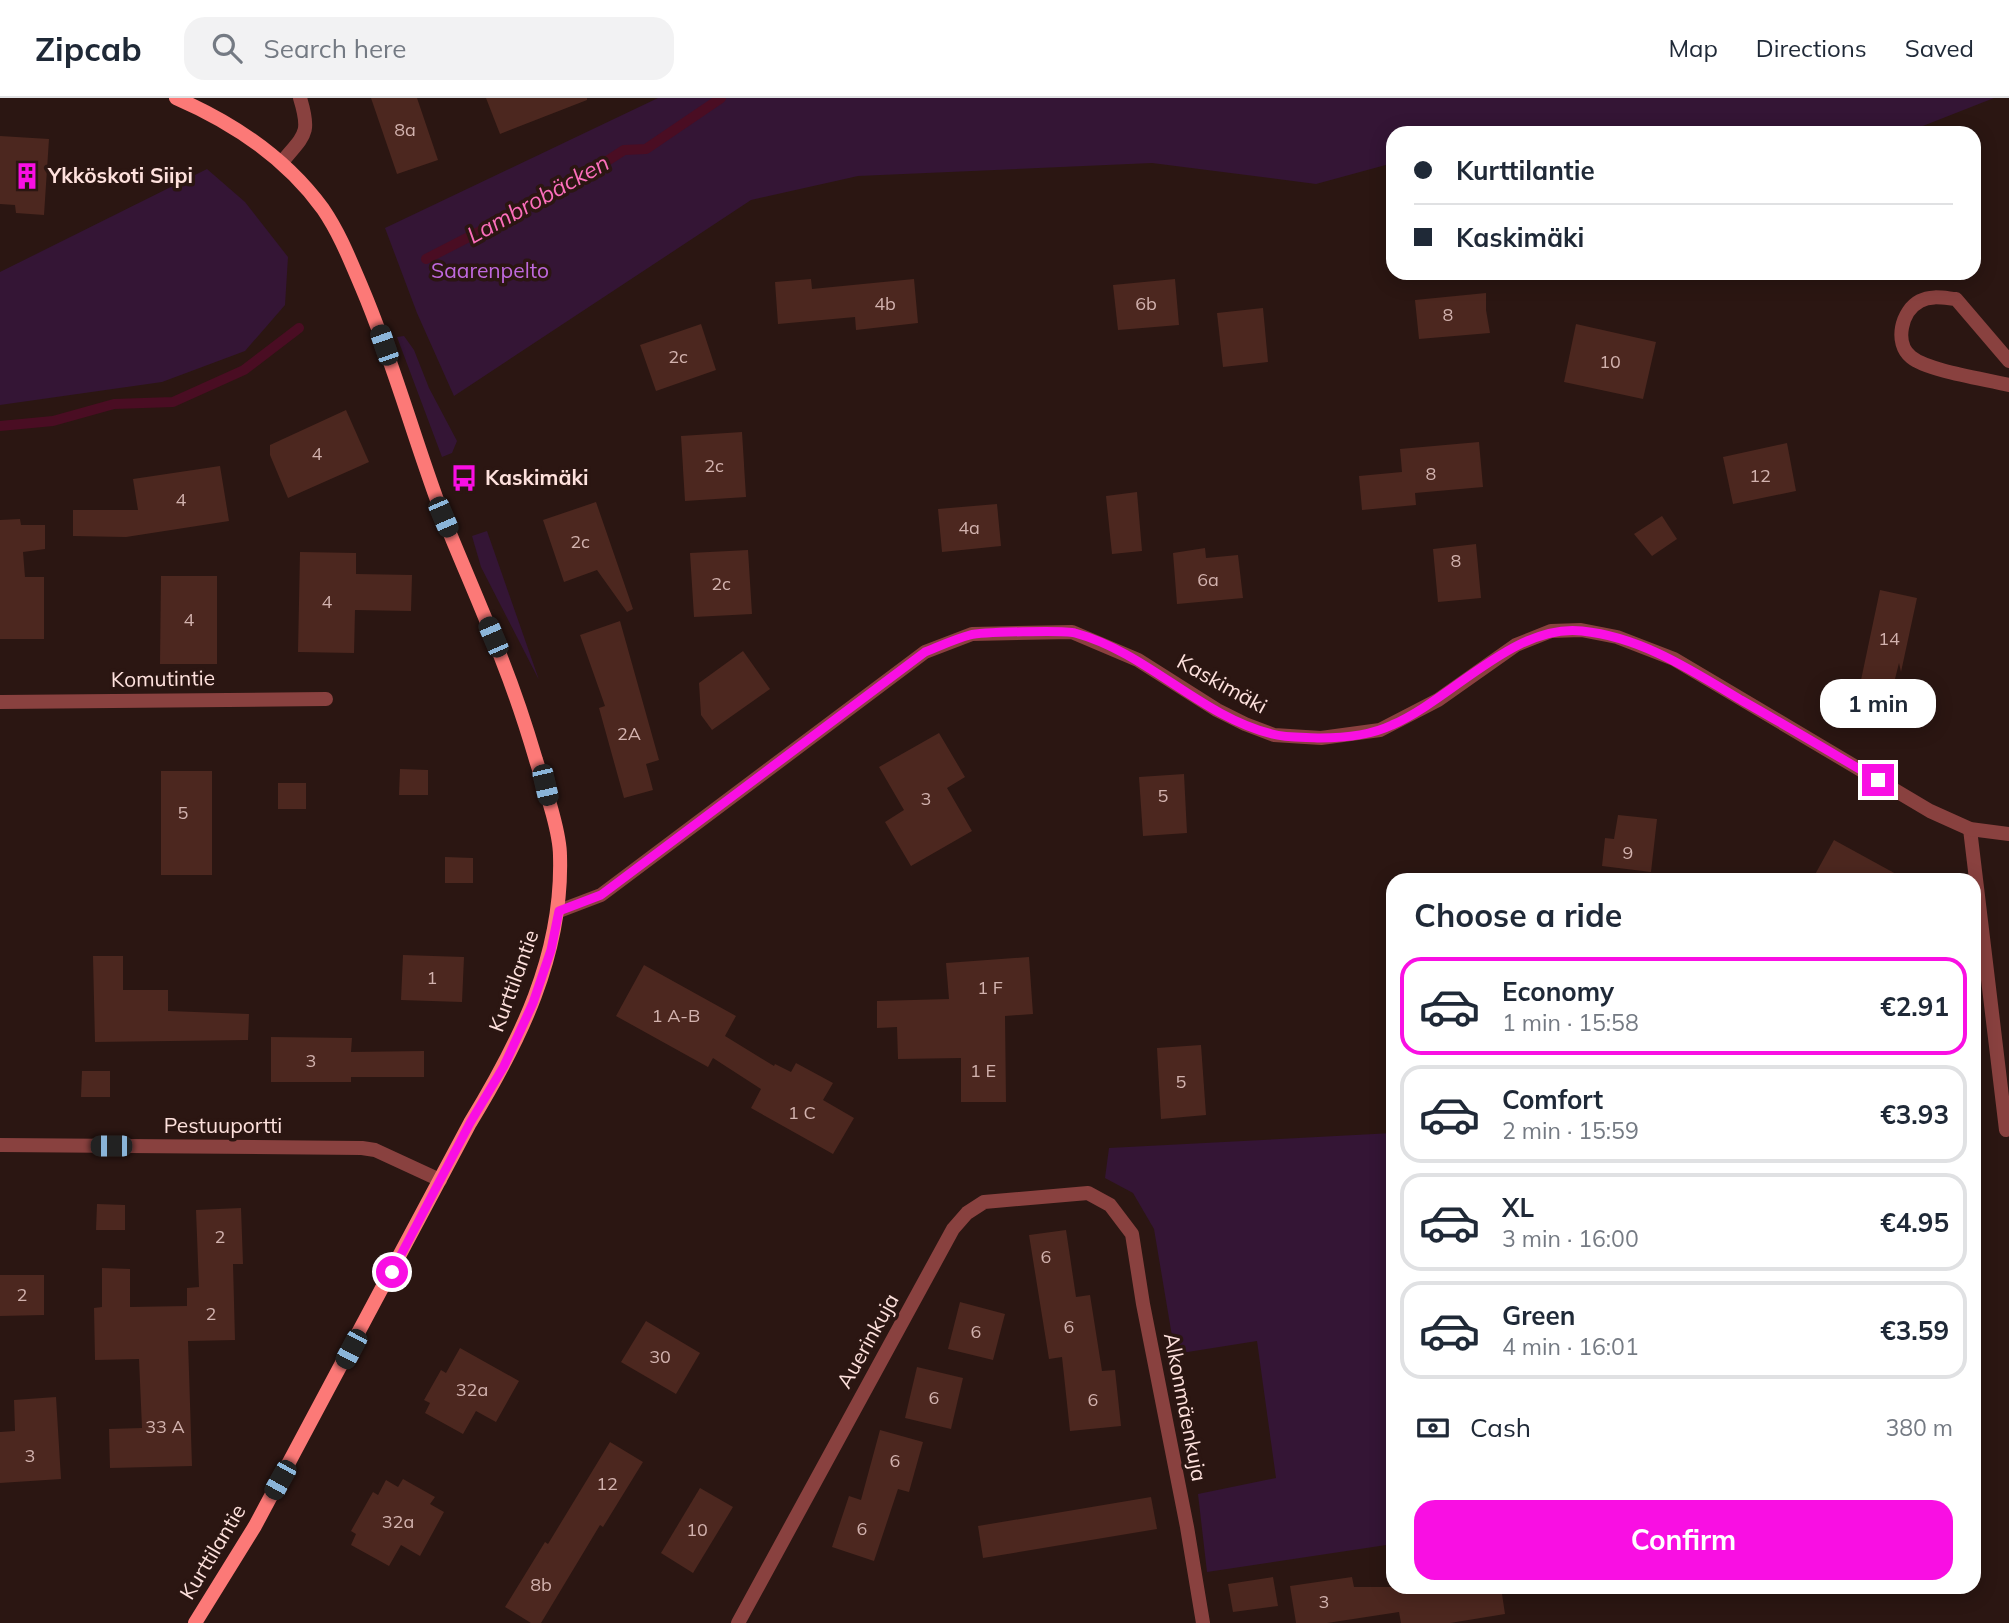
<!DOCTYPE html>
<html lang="en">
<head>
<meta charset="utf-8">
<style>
	:root { --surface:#fff; --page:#f2f2f3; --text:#1f2937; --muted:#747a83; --line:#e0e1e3; --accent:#f90fe3 }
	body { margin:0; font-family:Mulish,sans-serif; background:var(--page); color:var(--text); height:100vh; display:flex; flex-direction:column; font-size:26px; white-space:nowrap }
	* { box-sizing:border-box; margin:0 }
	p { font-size:23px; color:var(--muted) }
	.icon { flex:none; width:38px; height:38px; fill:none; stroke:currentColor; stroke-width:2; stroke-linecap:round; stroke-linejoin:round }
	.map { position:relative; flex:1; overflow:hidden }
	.panel { position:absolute; left:1386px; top:775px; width:595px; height:721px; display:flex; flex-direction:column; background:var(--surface); border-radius:21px; box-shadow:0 4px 18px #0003 }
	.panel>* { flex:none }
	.top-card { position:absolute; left:1386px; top:28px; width:595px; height:154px; border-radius:21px; box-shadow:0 4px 18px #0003; display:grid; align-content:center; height:154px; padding:0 28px; background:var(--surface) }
	.end { position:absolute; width:32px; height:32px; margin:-16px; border:9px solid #f90fe3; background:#fff; box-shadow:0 0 0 4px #fff }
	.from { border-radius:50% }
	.bubble { position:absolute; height:49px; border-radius:21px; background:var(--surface); box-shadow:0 4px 18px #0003; font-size:23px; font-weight:700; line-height:49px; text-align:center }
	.car { position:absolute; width:21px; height:42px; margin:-21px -10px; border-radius:9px; box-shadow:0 0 5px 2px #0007; background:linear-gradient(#222 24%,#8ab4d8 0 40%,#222 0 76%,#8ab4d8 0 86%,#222 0) }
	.top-card b { display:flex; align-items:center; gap:24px; height:66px; font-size:26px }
	.top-card b+b { border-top:2px solid var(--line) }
	.top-card i { width:18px; height:18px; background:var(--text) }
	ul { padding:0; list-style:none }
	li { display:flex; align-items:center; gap:21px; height:98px; margin:0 14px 10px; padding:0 14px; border:4px solid var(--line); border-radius:21px }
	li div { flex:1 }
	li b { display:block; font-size:26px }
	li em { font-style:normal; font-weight:700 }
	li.on { border-color:var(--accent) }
	li>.icon { width:63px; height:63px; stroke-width:1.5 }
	h2 { padding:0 28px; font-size:32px; line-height:84px }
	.pay { display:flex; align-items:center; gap:18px; height:77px; padding:0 28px; font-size:26px }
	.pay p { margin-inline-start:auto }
	.action { display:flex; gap:14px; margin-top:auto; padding:14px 28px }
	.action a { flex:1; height:80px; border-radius:21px; background:var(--accent); color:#fff; font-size:28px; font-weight:700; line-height:80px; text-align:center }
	header { display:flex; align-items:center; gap:42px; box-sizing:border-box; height:98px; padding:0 35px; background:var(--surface); border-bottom:2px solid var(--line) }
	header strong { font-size:33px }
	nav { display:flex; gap:38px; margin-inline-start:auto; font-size:24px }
	.search { width:490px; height:63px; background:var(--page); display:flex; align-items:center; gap:18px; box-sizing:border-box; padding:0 24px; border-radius:21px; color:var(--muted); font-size:26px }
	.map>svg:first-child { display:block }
</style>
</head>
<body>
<header>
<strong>Zipcab</strong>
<div class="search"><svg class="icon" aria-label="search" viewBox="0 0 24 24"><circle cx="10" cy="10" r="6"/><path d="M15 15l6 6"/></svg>Search here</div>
<nav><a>Map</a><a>Directions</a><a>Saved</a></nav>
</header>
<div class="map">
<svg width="2009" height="1525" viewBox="0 0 2009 1525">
	<rect width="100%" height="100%" fill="#2b1612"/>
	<g fill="#341535">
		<path d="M 658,0 L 1994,0 L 1905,35 L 1640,35 L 1527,30 L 1507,35 L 1393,35 L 1393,65 L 1316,86 L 1152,65 L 858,78 L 751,102 L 454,298 L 417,215 L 385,130 Z"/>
		<path d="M 207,71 L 245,104 L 288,159 L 285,207 L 245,253 L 162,284 L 0,307 L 0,174 Z"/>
		<path d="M 404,238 L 414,252 L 429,290 L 457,343 L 452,355 L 442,359 L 397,239 Z"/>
		<path d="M 487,433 L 539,582 L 481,469 L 472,438 Z"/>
		<path d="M 1393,1035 L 1393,1446 L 1207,1474 L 1198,1396 L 1276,1380 L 1257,1243 L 1175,1256 L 1154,1131 L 1133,1095 L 1105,1080 L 1109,1050 Z"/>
	</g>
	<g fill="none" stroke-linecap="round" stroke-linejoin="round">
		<g stroke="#4a0d23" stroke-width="10">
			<path d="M 426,161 L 570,87 L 624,52 L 646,51 L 721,0"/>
			<path d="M 0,328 L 53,323 L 114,306 L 173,304 L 244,272 L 299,230"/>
		</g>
	</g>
	<g fill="#4c271f">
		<path d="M 371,0 L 417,0 L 438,62 L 397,76 Z"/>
		<path d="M 486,0 L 587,0 L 587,2 L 500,36 Z"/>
		<path d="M 0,38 L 49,41 L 44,117 L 16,115 L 15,107 L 0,106 Z"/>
		<path d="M 811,181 L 812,191 L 914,181 L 918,225 L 856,232 L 855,219 L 778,226 L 775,184 Z"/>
		<path d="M 1175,181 L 1179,227 L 1118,232 L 1113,187 Z"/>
		<path d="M 1486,195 L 1486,212 L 1490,235 L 1419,241 L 1415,202 Z"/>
		<path d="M 1263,210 L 1268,264 L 1223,269 L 1217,215 Z"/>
		<path d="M 701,226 L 716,272 L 656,293 L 640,247 Z"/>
		<path d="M 1576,226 L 1656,244 L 1643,301 L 1564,284 Z"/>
		<path d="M 346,312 L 369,364 L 288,400 L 270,357 L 270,347 Z"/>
		<path d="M 742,334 L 746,399 L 685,403 L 681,338 Z"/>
		<path d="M 1479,344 L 1483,389 L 1415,395 L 1416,407 L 1362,412 L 1359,378 L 1402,374 L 1400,351 Z"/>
		<path d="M 1787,345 L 1796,393 L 1733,406 L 1723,359 Z"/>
		<path d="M 220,368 L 229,423 L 126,439 L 73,438 L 73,412 L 138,412 L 133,381 Z"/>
		<path d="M 1137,394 L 1142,453 L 1112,456 L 1106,398 Z"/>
		<path d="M 596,404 L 633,511 L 627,514 L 597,472 L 564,484 L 543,422 Z"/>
		<path d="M 997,406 L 1001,448 L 942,454 L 938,411 Z"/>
		<path d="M 1662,418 L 1677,441 L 1652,458 L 1634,436 Z"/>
		<path d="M 20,421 L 21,427 L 45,427 L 45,451 L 23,454 L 25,479 L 44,479 L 44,541 L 0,541 L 0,422 Z"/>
		<path d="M 1476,446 L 1481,500 L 1438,504 L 1433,451 Z"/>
		<path d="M 1205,450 L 1206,460 L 1238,457 L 1243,500 L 1177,506 L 1173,455 Z"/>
		<path d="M 748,452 L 752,516 L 694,519 L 690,455 Z"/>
		<path d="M 300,454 L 356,455 L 356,476 L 412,477 L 411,513 L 355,512 L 354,555 L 298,554 Z"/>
		<path d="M 161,478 L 217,478 L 217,566 L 160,566 Z"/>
		<path d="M 1880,492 L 1917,500 L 1901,574 L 1899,565 L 1893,589 L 1861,582 Z"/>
		<path d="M 620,523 L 659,662 L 646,666 L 653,692 L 624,700 L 599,610 L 605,608 L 580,537 Z"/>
		<path d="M 743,553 L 770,591 L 712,632 L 701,617 L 699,585 Z"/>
		<path d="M 939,635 L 965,679 L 947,690 L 972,733 L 911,768 L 885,724 L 904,712 L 879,669 Z"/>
		<path d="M 400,671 L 428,672 L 428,697 L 399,697 Z"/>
		<rect x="161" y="673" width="51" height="104"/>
		<path d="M 1184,676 L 1187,735 L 1143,738 L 1139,679 Z"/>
		<rect x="278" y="685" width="28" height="26"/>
		<path d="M 1618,717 L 1657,721 L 1651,774 L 1602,768 L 1605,740 L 1614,741 Z"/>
		<path d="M 1834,742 L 1907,782 L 1812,782 Z"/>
		<path d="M 445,759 L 473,760 L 473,785 L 445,785 Z"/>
		<path d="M 403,857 L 464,859 L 462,904 L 401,902 Z"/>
		<path d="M 93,858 L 123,858 L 123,892 L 168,892 L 168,913 L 249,916 L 248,942 L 95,944 Z"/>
		<path d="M 1029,859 L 1033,916 L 1005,918 L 1006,1004 L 961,1004 L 961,960 L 898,961 L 897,929 L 877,930 L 877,903 L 949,901 L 946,865 Z"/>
		<path d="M 644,867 L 736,918 L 725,938 L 774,968 L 775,966 L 791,974 L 796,965 L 833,985 L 823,1002 L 854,1020 L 833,1056 L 751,1010 L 761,991 L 713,960 L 708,969 L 616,918 Z"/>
		<path d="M 271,939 L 352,940 L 351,954 L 424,953 L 424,979 L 351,979 L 351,984 L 271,984 Z"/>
		<path d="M 1201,947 L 1206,1017 L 1161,1021 L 1157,950 Z"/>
		<path d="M 82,973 L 110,973 L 110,999 L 81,999 Z"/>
		<path d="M 97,1106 L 125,1107 L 125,1132 L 96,1132 Z"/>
		<path d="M 241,1110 L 243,1166 L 233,1166 L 235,1242 L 188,1243 L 192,1368 L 110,1370 L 109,1331 L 142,1330 L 139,1261 L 95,1262 L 94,1210 L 102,1209 L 102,1170 L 130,1171 L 130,1209 L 187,1208 L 187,1190 L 199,1189 L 196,1112 Z"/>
		<path d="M 1066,1132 L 1076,1199 L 1090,1197 L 1102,1273 L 1115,1272 L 1121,1328 L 1070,1333 L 1062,1259 L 1049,1261 L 1029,1137 Z"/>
		<path d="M 0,1177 L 44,1177 L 44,1217 L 0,1218 Z"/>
		<path d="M 960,1204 L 1005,1216 L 993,1262 L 948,1251 Z"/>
		<path d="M 646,1223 L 700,1255 L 676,1296 L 621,1264 Z"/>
		<path d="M 460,1250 L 519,1283 L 496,1324 L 476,1313 L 463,1336 L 425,1315 L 430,1305 L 424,1302 L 441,1272 L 446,1275 Z"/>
		<path d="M 917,1269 L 963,1280 L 951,1331 L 905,1320 Z"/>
		<path d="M 56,1299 L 61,1381 L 0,1385 L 0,1334 L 15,1333 L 14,1302 Z"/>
		<path d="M 880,1332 L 923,1344 L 909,1394 L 898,1391 L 874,1463 L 832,1449 L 849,1398 L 861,1402 Z"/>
		<path d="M 610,1344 L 643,1364 L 603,1429 L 600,1427 L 541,1525 L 531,1525 L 505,1509 L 545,1444 L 548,1446 Z"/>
		<path d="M 403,1381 L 435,1399 L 430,1406 L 444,1414 L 420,1458 L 401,1447 L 389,1468 L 351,1447 L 356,1436 L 351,1433 L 373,1394 L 378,1397 L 386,1382 L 398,1389 Z"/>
		<path d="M 700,1390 L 733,1409 L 693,1475 L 661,1455 Z"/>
		<path d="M 1151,1399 L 1157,1431 L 983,1460 L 978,1428 Z"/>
		<path d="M 1273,1479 L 1278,1508 L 1233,1514 L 1228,1486 Z"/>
		<path d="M 1352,1479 L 1354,1489 L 1501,1489 L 1505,1516 L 1450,1525 L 1401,1525 L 1399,1514 L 1327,1525 L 1296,1525 L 1290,1488 Z"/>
	</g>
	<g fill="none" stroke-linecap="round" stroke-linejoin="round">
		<g stroke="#89413f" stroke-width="14">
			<path d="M 282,64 C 305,36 311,36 300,0"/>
			<path d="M 2009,263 L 1956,201 C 1944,200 1931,197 1920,203 C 1901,213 1894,245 1911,259 C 1928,273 1985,281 2009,287"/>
			<path d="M 0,604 L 326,601"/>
			<path d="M 1970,731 L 2006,1032"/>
			<path d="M 559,813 L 601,797 L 925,554 L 972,536 L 1072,534 L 1138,562 L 1217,612 L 1245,626 L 1274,637 L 1321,640 L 1380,632 L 1438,602 L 1516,547 L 1551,533 L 1581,532 L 1617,539 L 1674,561 L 1930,713 L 1970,731 L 2009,736"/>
			<path d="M 0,1047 L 362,1050 L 375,1052 L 440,1082"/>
			<path d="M 738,1525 L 953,1131 L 967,1115 L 984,1104 L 1088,1095 L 1110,1107 L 1132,1136 L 1143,1206 L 1187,1429 L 1203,1525"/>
		</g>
		<path stroke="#fc7977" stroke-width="14" d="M 176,0 C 234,25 285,59 323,111 C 340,136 350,162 362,190 C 394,265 415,345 444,421 C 463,468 484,515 502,562 C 515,595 526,628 536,662 C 544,687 560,733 560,758 C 563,857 520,943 470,1025 L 255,1428 L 195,1525"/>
	</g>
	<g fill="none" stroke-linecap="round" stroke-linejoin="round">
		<path stroke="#f90fe3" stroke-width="9" d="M 392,1174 L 470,1025 L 504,968 L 533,905 L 551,852 L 559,813 L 601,797 L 925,554 C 940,548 955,541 970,537 C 981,534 1065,532 1075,535 C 1148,555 1200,618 1272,636 C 1286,640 1305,639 1320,640 C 1343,640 1371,637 1392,627 C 1452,601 1515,525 1582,533 C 1641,539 1691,572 1741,602 C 1787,628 1832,655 1878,682"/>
	</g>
	<defs>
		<symbol id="building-bare" viewBox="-9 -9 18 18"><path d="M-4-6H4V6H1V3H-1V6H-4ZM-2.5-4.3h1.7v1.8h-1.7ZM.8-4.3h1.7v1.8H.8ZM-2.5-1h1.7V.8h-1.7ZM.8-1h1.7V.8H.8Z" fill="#f90fe3" stroke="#2b1612" stroke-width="2.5" paint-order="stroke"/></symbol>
		<symbol id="bus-bare" viewBox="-9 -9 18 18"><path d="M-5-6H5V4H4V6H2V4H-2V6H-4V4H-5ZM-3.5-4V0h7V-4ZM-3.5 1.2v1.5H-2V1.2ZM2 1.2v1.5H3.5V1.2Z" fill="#f90fe3" stroke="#2b1612" stroke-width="2.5" paint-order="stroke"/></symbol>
	</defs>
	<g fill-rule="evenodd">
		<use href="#building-bare" x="8" y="59" width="38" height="38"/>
		<use href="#bus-bare" x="445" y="361" width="38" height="38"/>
	</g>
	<g text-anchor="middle" stroke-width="7" stroke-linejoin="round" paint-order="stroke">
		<g font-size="18" fill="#d2b2ae">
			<text x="405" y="38">8a</text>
			<text x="885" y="212">4b</text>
			<text x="1146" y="212">6b</text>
			<text x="1448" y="223">8</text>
			<text x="678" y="265">2c</text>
			<text x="1610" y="270">10</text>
			<text x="317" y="362">4</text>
			<text x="714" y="374">2c</text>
			<text x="1431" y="382">8</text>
			<text x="1760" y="384">12</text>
			<text x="181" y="408">4</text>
			<text x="969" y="436">4a</text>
			<text x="580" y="450">2c</text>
			<text x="1456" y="469">8</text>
			<text x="1208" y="488">6a</text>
			<text x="721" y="492">2c</text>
			<text x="327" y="510">4</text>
			<text x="189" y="528">4</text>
			<text x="1889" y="547">14</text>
			<text x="629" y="642">2A</text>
			<text x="1163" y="704">5</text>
			<text x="926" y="707">3</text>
			<text x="183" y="721">5</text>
			<text x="1628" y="761">9</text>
			<text x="432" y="886">1</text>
			<text x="990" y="896">1 F</text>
			<text x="676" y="924">1 A-B</text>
			<text x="311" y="969">3</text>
			<text x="983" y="979">1 E</text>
			<text x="1181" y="990">5</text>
			<text x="802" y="1021">1 C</text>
			<text x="220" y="1145">2</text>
			<text x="1046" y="1165">6</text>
			<text x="22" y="1203">2</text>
			<text x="211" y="1222">2</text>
			<text x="1069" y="1235">6</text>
			<text x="976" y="1240">6</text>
			<text x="660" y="1265">30</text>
			<text x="472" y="1298">32a</text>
			<text x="934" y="1306">6</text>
			<text x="1093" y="1308">6</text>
			<text x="165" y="1335">33 A</text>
			<text x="30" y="1364">3</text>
			<text x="895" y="1369">6</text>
			<text x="607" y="1392">12</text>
			<text x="398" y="1430">32a</text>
			<text x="862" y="1437">6</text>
			<text x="697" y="1438">10</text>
			<text x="541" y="1493">8b</text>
			<text x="1324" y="1510">3</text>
		</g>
		<g font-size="21" font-weight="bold" fill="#fee1dd" stroke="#2b1612" text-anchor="start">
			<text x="48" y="85">Ykköskoti Siipi</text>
			<text x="485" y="387">Kaskimäki</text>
		</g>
		<g font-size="21" fill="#c069de" stroke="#2b1612">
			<text x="490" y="180">Saarenpelto</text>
		</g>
		<g font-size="21" fill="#fee1dd" stroke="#2b1612">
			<text transform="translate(163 581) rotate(-1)" y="7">Komutintie</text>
			<text transform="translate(1222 586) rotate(29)" y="7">Kaskimäki</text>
			<text transform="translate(514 883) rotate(-70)" y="7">Kurttilantie</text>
			<text x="223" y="1035">Pestuuportti</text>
			<text transform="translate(868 1243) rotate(-61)" y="7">Auerinkuja</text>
			<text transform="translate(1185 1309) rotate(79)" y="7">Alkonmäenkuja</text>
			<text transform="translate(213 1454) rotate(-59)" y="7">Kurttilantie</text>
		</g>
		<g font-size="23" font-style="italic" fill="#fb6ebb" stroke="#2b1612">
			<text transform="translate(538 101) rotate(-29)" y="8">Lambrobäcken</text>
		</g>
	</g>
</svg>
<i class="end from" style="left:392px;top:1174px"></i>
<i class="end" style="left:1878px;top:682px"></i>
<div class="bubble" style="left:1820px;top:581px;width:116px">1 min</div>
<i class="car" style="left:384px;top:247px;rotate:341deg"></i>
<i class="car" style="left:443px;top:419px;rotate:157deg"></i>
<i class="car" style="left:493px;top:539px;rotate:337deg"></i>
<i class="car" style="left:545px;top:687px;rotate:167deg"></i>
<i class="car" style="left:111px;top:1048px;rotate:270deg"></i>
<i class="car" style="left:351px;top:1251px;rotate:208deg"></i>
<i class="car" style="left:280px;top:1382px;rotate:209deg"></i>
<div class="top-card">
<b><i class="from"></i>Kurttilantie</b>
<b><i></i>Kaskimäki</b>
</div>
<section class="panel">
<h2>Choose a ride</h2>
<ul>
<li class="on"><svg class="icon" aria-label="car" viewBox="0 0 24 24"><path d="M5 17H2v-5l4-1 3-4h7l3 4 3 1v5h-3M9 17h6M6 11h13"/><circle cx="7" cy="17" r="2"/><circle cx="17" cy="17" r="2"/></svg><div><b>Economy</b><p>1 min · 15:58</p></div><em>€2.91</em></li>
<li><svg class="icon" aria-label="car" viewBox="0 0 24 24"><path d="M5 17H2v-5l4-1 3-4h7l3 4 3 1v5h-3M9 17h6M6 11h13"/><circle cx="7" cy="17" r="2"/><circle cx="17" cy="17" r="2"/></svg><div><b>Comfort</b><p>2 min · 15:59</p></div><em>€3.93</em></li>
<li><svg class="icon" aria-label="car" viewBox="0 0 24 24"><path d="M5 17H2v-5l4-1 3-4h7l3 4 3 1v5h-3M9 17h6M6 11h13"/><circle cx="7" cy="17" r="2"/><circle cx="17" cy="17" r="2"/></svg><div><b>XL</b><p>3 min · 16:00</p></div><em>€4.95</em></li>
<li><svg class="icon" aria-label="car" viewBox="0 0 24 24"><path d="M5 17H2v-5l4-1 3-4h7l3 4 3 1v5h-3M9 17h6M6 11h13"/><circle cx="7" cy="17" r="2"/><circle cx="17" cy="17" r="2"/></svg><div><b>Green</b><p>4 min · 16:01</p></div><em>€3.59</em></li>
</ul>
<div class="pay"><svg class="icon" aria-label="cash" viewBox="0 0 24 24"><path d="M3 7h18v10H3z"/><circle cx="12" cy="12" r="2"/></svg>Cash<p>380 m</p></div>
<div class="action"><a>Confirm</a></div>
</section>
</div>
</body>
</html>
